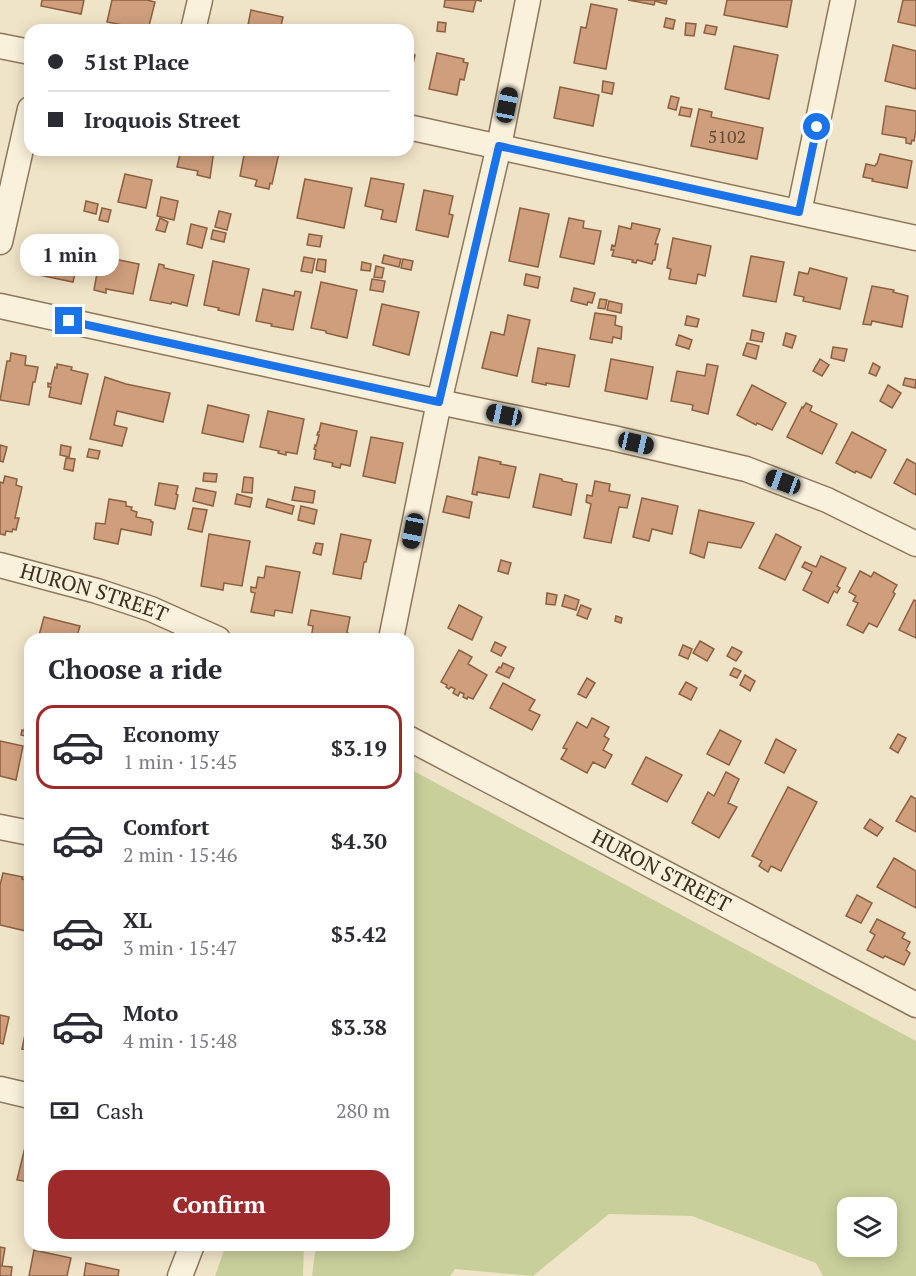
<!DOCTYPE html>
<html lang="en">
<head>
<meta charset="utf-8">
<style>
	:root { --surface:#fff; --page:#f7f7f7; --text:#2b2b33; --muted:#7c7c81; --line:#e1e1e2; --accent:#9e2a2b }
	body { margin:0; font-family:"PT Serif",serif; background:var(--page); color:var(--text); height:100vh; display:flex; flex-direction:column; font-size:22px; white-space:nowrap }
	* { box-sizing:border-box; margin:0 }
	p { font-size:20px; color:var(--muted) }
	.icon { flex:none; width:33px; height:33px; fill:none; stroke:currentColor; stroke-width:2; stroke-linecap:round; stroke-linejoin:round }
	.map { position:relative; flex:1; overflow:hidden }
	.side { position:absolute; left:24px; top:633px; width:390px; height:618px; display:flex; flex-direction:column; background:var(--surface); border-radius:18px; box-shadow:0 3px 15px #0003 }
	.side>* { flex:none }
	.guide { position:absolute; left:24px; top:24px; width:390px; height:132px; border-radius:18px; box-shadow:0 3px 15px #0003; display:grid; align-content:center; height:132px; padding:0 24px; background:var(--surface) }
	.buttons { position:absolute; left:837px; top:1197px; display:grid; gap:12px }
	.buttons a { display:grid; place-items:center; width:60px; height:60px; border-radius:12px; background:var(--surface); box-shadow:0 3px 15px #0003; font-size:30px }
	.end { position:absolute; width:27px; height:27px; margin:-14px; border:8px solid #1a73e8; background:#fff; box-shadow:0 0 0 3px #fff }
	.from { border-radius:50% }
	.bubble { position:absolute; height:42px; border-radius:18px; background:var(--surface); box-shadow:0 3px 15px #0003; font-size:20px; font-weight:700; line-height:42px; text-align:center }
	.car { position:absolute; width:18px; height:36px; margin:-18px -9px; border-radius:8px; box-shadow:0 0 4px 2px #0007; background:linear-gradient(#222 24%,#8ab4d8 0 40%,#222 0 76%,#8ab4d8 0 86%,#222 0) }
	.guide b { display:flex; align-items:center; gap:21px; height:57px; font-size:22px }
	.guide b+b { border-top:2px solid var(--line) }
	.guide i { width:15px; height:15px; background:var(--text) }
	ul { padding:0; list-style:none }
	li { display:flex; align-items:center; gap:18px; height:84px; margin:0 12px 9px; padding:0 12px; border:3px solid transparent; border-radius:18px }
	li div { flex:1 }
	li b { display:block; font-size:22px }
	li em { font-style:normal; font-weight:700 }
	li.on { border-color:var(--accent) }
	li>.icon { width:54px; height:54px; stroke-width:1.5 }
	h2 { padding:0 24px; font-size:27px; line-height:72px }
	.pay { display:flex; align-items:center; gap:15px; height:66px; padding:0 24px; font-size:22px }
	.pay p { margin-inline-start:auto }
	.button { display:flex; gap:12px; margin-top:auto; padding:12px 24px }
	.button a { flex:1; height:69px; border-radius:18px; background:var(--accent); color:#fff; font-size:24px; font-weight:700; line-height:69px; text-align:center }
	.map>svg:first-child { display:block }
</style>
</head>
<body>
<div class="map">
<svg width="916" height="1276" viewBox="0 0 916 1276">
	<rect width="100%" height="100%" fill="#f0e4c8"/>
	<g fill="#c9cf9b" fill-rule="evenodd">
		<path d="M 408,768 L 916,1041 L 916,1276 L 823,1276 L 816,1263 L 692,1216 L 609,1214 L 533,1276 L 455,1269 L 450,1276 L 312,1276 L 316,1245 L 408,1245 ZM 848,1208 L 886,1208 L 886,1246 L 848,1246 Z"/>
		<path d="M 226,1245 L 304,1245 L 303,1276 L 215,1276 Z"/>
	</g>
	<g fill="#cf9f7d" stroke="#8d5f41" stroke-width="1.5">
		<path d="M 42,0 L 84,0 L 81,14 L 41,6 Z"/>
		<path d="M 112,0 L 147,0 L 155,2 L 148,30 L 107,22 Z"/>
		<path d="M 445,0 L 481,0 L 481,1 L 476,0 L 473,12 L 444,7 Z"/>
		<path d="M 628,0 L 667,0 L 666,4 L 655,1 L 654,5 Z"/>
		<path d="M 727,0 L 792,0 L 787,27 L 724,15 Z"/>
		<path d="M 903,0 L 916,0 L 916,26 L 898,22 Z"/>
		<path d="M 591,4 L 617,9 L 606,69 L 574,63 L 581,27 L 586,28 Z"/>
		<path d="M 251,10 L 283,17 L 280,30 L 245,30 L 246,25 L 248,25 Z"/>
		<path d="M 666,18 L 675,20 L 673,29 L 664,27 Z"/>
		<path d="M 438,22 L 446,23 L 445,32 L 437,31 Z"/>
		<path d="M 686,23 L 696,24 L 694,36 L 685,35 Z"/>
		<path d="M 706,25 L 717,27 L 715,35 L 704,33 Z"/>
		<path d="M 893,45 L 916,51 L 916,89 L 885,81 Z"/>
		<path d="M 734,46 L 778,55 L 769,99 L 725,89 Z"/>
		<path d="M 408,49 L 411,50 L 410,53 L 415,55 L 409,82 Z"/>
		<path d="M 437,53 L 464,59 L 463,62 L 468,63 L 464,80 L 460,79 L 457,95 L 429,89 Z"/>
		<path d="M 603,81 L 614,83 L 612,94 L 602,92 Z"/>
		<path d="M 560,87 L 599,95 L 593,126 L 554,118 Z"/>
		<path d="M 671,96 L 679,98 L 676,110 L 668,108 Z"/>
		<path d="M 886,106 L 916,111 L 916,130 L 914,141 L 912,140 L 911,144 L 906,143 L 906,138 L 882,134 Z"/>
		<path d="M 681,107 L 692,109 L 690,117 L 679,115 Z"/>
		<path d="M 699,109 L 712,112 L 711,117 L 763,128 L 757,159 L 691,146 Z"/>
		<path d="M 181,150 L 214,150 L 210,178 L 197,175 L 198,171 L 177,167 Z"/>
		<path d="M 245,150 L 267,150 L 279,153 L 272,184 L 270,183 L 269,189 L 255,186 L 257,180 L 240,176 Z"/>
		<path d="M 880,154 L 912,161 L 907,188 L 872,181 L 873,179 L 863,177 L 866,164 L 875,166 L 876,164 L 877,164 Z"/>
		<path d="M 125,174 L 152,180 L 146,208 L 118,202 Z"/>
		<path d="M 371,178 L 404,184 L 396,222 L 381,219 L 383,210 L 365,206 Z"/>
		<path d="M 305,179 L 352,188 L 344,228 L 297,218 Z"/>
		<path d="M 424,190 L 453,196 L 449,214 L 453,215 L 448,237 L 416,230 Z"/>
		<path d="M 161,197 L 178,201 L 174,220 L 157,216 Z"/>
		<path d="M 86,201 L 98,204 L 96,214 L 84,211 Z"/>
		<path d="M 102,208 L 111,210 L 108,222 L 99,220 Z"/>
		<path d="M 520,208 L 549,214 L 538,267 L 509,261 Z"/>
		<path d="M 219,211 L 231,214 L 227,230 L 215,227 Z"/>
		<path d="M 160,218 L 168,222 L 165,232 L 156,230 Z"/>
		<path d="M 569,218 L 584,221 L 583,228 L 601,231 L 594,264 L 560,257 Z"/>
		<path d="M 632,223 L 660,229 L 655,244 L 658,244 L 655,260 L 653,260 L 652,264 L 637,260 L 636,263 L 632,262 L 633,260 L 612,256 L 614,250 L 611,250 L 612,245 L 615,246 L 619,226 L 631,229 Z"/>
		<path d="M 191,224 L 207,228 L 202,248 L 187,244 Z"/>
		<path d="M 213,230 L 226,233 L 224,242 L 211,239 Z"/>
		<path d="M 309,234 L 322,236 L 320,247 L 307,245 Z"/>
		<path d="M 673,238 L 711,246 L 705,276 L 698,274 L 696,284 L 669,279 L 671,269 L 667,268 Z"/>
		<path d="M 41,243 L 80,252 L 73,282 L 34,274 Z"/>
		<path d="M 384,255 L 401,259 L 399,267 L 382,263 Z"/>
		<path d="M 100,256 L 139,264 L 133,294 L 106,289 L 106,293 L 94,290 Z"/>
		<path d="M 751,256 L 784,262 L 776,302 L 743,296 Z"/>
		<path d="M 304,257 L 315,259 L 312,273 L 301,271 Z"/>
		<path d="M 318,259 L 326,260 L 325,272 L 316,270 Z"/>
		<path d="M 403,259 L 413,261 L 411,270 L 401,268 Z"/>
		<path d="M 213,261 L 249,269 L 239,315 L 218,310 L 219,308 L 204,305 Z"/>
		<path d="M 362,262 L 371,264 L 370,271 L 361,270 Z"/>
		<path d="M 159,264 L 164,265 L 164,268 L 194,275 L 187,306 L 172,302 L 171,304 L 150,300 Z"/>
		<path d="M 376,266 L 384,268 L 382,278 L 374,277 Z"/>
		<path d="M 810,268 L 847,278 L 840,309 L 803,301 L 804,297 L 794,295 L 799,272 L 808,274 Z"/>
		<path d="M 526,274 L 540,277 L 538,288 L 524,285 Z"/>
		<path d="M 372,279 L 385,281 L 383,292 L 370,290 Z"/>
		<path d="M 321,282 L 357,290 L 347,338 L 326,333 L 326,331 L 311,328 Z"/>
		<path d="M 872,286 L 894,290 L 893,292 L 908,296 L 902,327 L 872,321 L 871,325 L 863,324 Z"/>
		<path d="M 574,288 L 595,293 L 592,303 L 588,302 L 587,305 L 571,301 Z"/>
		<path d="M 263,289 L 294,296 L 295,291 L 301,292 L 293,330 L 271,326 L 272,324 L 256,321 Z"/>
		<path d="M 600,299 L 607,300 L 605,309 L 598,308 Z"/>
		<path d="M 609,301 L 622,304 L 621,313 L 607,310 Z"/>
		<path d="M 382,304 L 419,312 L 409,355 L 373,345 Z"/>
		<path d="M 595,313 L 616,316 L 615,325 L 622,327 L 621,339 L 613,337 L 612,343 L 590,339 Z"/>
		<path d="M 508,315 L 530,320 L 517,376 L 482,368 L 491,332 L 504,335 Z"/>
		<path d="M 687,316 L 699,319 L 697,327 L 685,325 Z"/>
		<path d="M 752,330 L 764,333 L 762,342 L 750,340 Z"/>
		<path d="M 786,333 L 796,336 L 792,348 L 783,345 Z"/>
		<path d="M 679,335 L 692,340 L 689,349 L 676,345 Z"/>
		<path d="M 747,343 L 759,346 L 756,359 L 743,355 Z"/>
		<path d="M 833,347 L 847,349 L 844,361 L 831,358 Z"/>
		<path d="M 538,348 L 575,355 L 569,387 L 546,383 L 546,385 L 532,382 Z"/>
		<path d="M 11,353 L 26,356 L 25,365 L 38,367 L 35,382 L 33,382 L 29,405 L 0,400 L 7,361 L 10,361 Z"/>
		<path d="M 611,359 L 653,367 L 647,399 L 605,391 Z"/>
		<path d="M 820,359 L 829,365 L 822,376 L 813,371 Z"/>
		<path d="M 873,363 L 880,367 L 876,376 L 869,373 Z"/>
		<path d="M 57,364 L 72,367 L 71,370 L 88,374 L 81,404 L 49,397 L 51,387 L 48,387 L 48,383 L 51,384 L 55,367 L 57,368 Z"/>
		<path d="M 707,364 L 718,366 L 708,414 L 692,410 L 693,405 L 671,401 L 677,371 L 705,376 Z"/>
		<path d="M 105,377 L 126,384 L 170,393 L 163,422 L 117,411 L 114,425 L 127,428 L 122,446 L 90,439 Z"/>
		<path d="M 905,378 L 916,380 L 915,388 L 903,385 Z"/>
		<path d="M 752,385 L 786,403 L 772,430 L 757,423 L 756,425 L 737,415 Z"/>
		<path d="M 888,385 L 901,393 L 892,408 L 880,401 Z"/>
		<path d="M 806,403 L 812,406 L 810,411 L 837,424 L 822,454 L 787,437 L 802,407 L 803,408 Z"/>
		<path d="M 208,405 L 249,415 L 243,442 L 202,433 Z"/>
		<path d="M 268,411 L 304,419 L 297,454 L 286,452 L 286,455 L 278,453 L 279,451 L 260,447 Z"/>
		<path d="M 321,423 L 357,431 L 350,466 L 341,464 L 340,468 L 332,466 L 333,463 L 314,459 L 316,450 L 314,449 L 315,445 L 316,446 L 319,435 L 317,435 L 318,432 L 319,432 Z"/>
		<path d="M 852,432 L 886,450 L 871,478 L 856,471 L 855,473 L 836,463 Z"/>
		<path d="M 371,437 L 403,443 L 395,483 L 363,476 Z"/>
		<path d="M 0,445 L 7,447 L 3,462 L 0,461 Z"/>
		<path d="M 61,445 L 71,447 L 69,457 L 60,455 Z"/>
		<path d="M 89,449 L 100,451 L 98,459 L 87,457 Z"/>
		<path d="M 479,457 L 501,462 L 500,464 L 516,467 L 509,498 L 477,492 L 477,495 L 472,494 Z"/>
		<path d="M 66,458 L 75,459 L 73,471 L 64,469 Z"/>
		<path d="M 907,459 L 916,464 L 916,495 L 894,483 Z"/>
		<path d="M 204,473 L 217,474 L 216,482 L 203,481 Z"/>
		<path d="M 540,474 L 562,479 L 562,481 L 577,484 L 571,515 L 533,507 Z"/>
		<path d="M 5,476 L 17,479 L 16,485 L 22,487 L 15,518 L 19,518 L 16,530 L 13,529 L 12,532 L 6,531 L 5,535 L 0,534 L 0,482 L 3,483 Z"/>
		<path d="M 244,477 L 253,478 L 252,493 L 242,492 Z"/>
		<path d="M 595,481 L 610,484 L 609,491 L 630,495 L 627,508 L 619,507 L 611,543 L 584,538 L 591,504 L 586,502 L 587,495 L 592,496 Z"/>
		<path d="M 159,483 L 178,486 L 176,494 L 178,495 L 175,509 L 155,505 Z"/>
		<path d="M 295,487 L 315,491 L 313,503 L 292,500 Z"/>
		<path d="M 196,488 L 216,492 L 213,506 L 193,501 Z"/>
		<path d="M 237,494 L 252,498 L 250,507 L 235,504 Z"/>
		<path d="M 447,496 L 472,502 L 469,518 L 443,512 Z"/>
		<path d="M 642,498 L 678,506 L 672,534 L 652,529 L 649,541 L 633,537 Z"/>
		<path d="M 109,499 L 126,502 L 126,506 L 132,507 L 131,510 L 137,512 L 136,517 L 151,520 L 151,522 L 153,522 L 151,535 L 121,529 L 118,544 L 94,539 L 96,523 L 105,524 Z"/>
		<path d="M 268,499 L 294,506 L 292,514 L 266,507 Z"/>
		<path d="M 301,506 L 317,510 L 314,524 L 298,520 Z"/>
		<path d="M 193,508 L 207,510 L 202,532 L 188,529 Z"/>
		<path d="M 699,510 L 754,523 L 741,548 L 708,542 L 704,558 L 690,553 Z"/>
		<path d="M 209,534 L 250,541 L 242,586 L 224,583 L 223,590 L 201,586 Z"/>
		<path d="M 341,534 L 371,540 L 366,562 L 364,562 L 361,579 L 333,574 Z"/>
		<path d="M 776,534 L 801,547 L 785,580 L 759,568 Z"/>
		<path d="M 316,543 L 323,544 L 321,555 L 313,553 Z"/>
		<path d="M 821,556 L 846,568 L 837,586 L 840,588 L 837,593 L 834,591 L 828,603 L 803,590 L 812,572 L 802,567 L 805,562 L 816,567 Z"/>
		<path d="M 501,560 L 511,563 L 508,574 L 498,571 Z"/>
		<path d="M 266,566 L 300,572 L 292,613 L 275,610 L 274,616 L 251,612 L 255,593 L 251,592 L 251,587 L 256,588 L 258,577 L 264,578 Z"/>
		<path d="M 860,571 L 871,577 L 874,572 L 897,585 L 893,592 L 895,594 L 877,627 L 869,623 L 863,633 L 847,625 L 858,603 L 853,601 L 856,596 L 849,592 Z"/>
		<path d="M 547,593 L 557,595 L 555,605 L 546,604 Z"/>
		<path d="M 565,595 L 579,600 L 576,610 L 562,606 Z"/>
		<path d="M 914,600 L 916,601 L 916,638 L 899,630 Z"/>
		<path d="M 459,605 L 482,617 L 472,640 L 448,628 Z"/>
		<path d="M 581,605 L 591,609 L 587,619 L 577,615 Z"/>
		<path d="M 311,610 L 350,617 L 347,632 L 351,636 L 351,639 L 311,639 L 313,626 L 308,625 Z"/>
		<path d="M 616,616 L 622,618 L 621,623 L 615,621 Z"/>
		<path d="M 44,617 L 80,626 L 76,639 L 38,639 Z"/>
		<path d="M 700,641 L 714,649 L 707,661 L 693,653 Z"/>
		<path d="M 495,642 L 506,647 L 501,656 L 491,651 Z"/>
		<path d="M 683,645 L 692,649 L 688,659 L 679,655 Z"/>
		<path d="M 732,647 L 742,652 L 736,661 L 727,656 Z"/>
		<path d="M 459,650 L 472,657 L 468,664 L 487,675 L 473,699 L 468,697 L 467,699 L 463,697 L 464,694 L 460,692 L 458,696 L 453,693 L 455,689 L 451,687 L 449,689 L 446,687 L 447,685 L 441,682 Z"/>
		<path d="M 503,663 L 514,668 L 509,678 L 496,672 L 499,667 L 501,668 Z"/>
		<path d="M 734,668 L 741,671 L 737,678 L 730,675 Z"/>
		<path d="M 745,675 L 755,681 L 750,691 L 740,685 Z"/>
		<path d="M 587,678 L 595,683 L 586,698 L 578,694 Z"/>
		<path d="M 686,682 L 697,688 L 691,700 L 679,694 Z"/>
		<path d="M 503,683 L 535,700 L 529,710 L 540,715 L 532,730 L 490,708 Z"/>
		<path d="M 29,709 L 30,710 L 30,737 L 21,735 L 22,730 L 24,731 Z"/>
		<path d="M 592,718 L 609,727 L 604,736 L 609,739 L 603,750 L 612,755 L 605,768 L 593,762 L 587,773 L 561,759 L 567,749 L 563,748 L 577,722 L 587,728 Z"/>
		<path d="M 720,730 L 741,741 L 729,765 L 707,754 Z"/>
		<path d="M 898,734 L 906,738 L 898,753 L 890,748 Z"/>
		<path d="M 776,739 L 796,750 L 784,773 L 765,763 Z"/>
		<path d="M 0,741 L 23,746 L 16,780 L 0,776 Z"/>
		<path d="M 646,757 L 682,775 L 667,802 L 632,784 Z"/>
		<path d="M 726,772 L 739,779 L 728,803 L 737,807 L 719,838 L 692,823 L 708,792 L 714,796 Z"/>
		<path d="M 788,787 L 817,802 L 781,871 L 771,866 L 768,872 L 759,866 L 762,861 L 752,856 Z"/>
		<path d="M 911,796 L 916,799 L 916,832 L 896,821 Z"/>
		<path d="M 870,819 L 883,828 L 877,836 L 864,828 Z"/>
		<path d="M 894,858 L 916,871 L 916,908 L 877,887 Z"/>
		<path d="M 3,873 L 23,877 L 22,879 L 30,881 L 30,913 L 26,931 L 0,925 L 0,885 Z"/>
		<path d="M 857,895 L 872,903 L 861,923 L 846,916 Z"/>
		<path d="M 877,919 L 905,933 L 902,938 L 910,942 L 906,950 L 910,953 L 904,965 L 885,956 L 883,958 L 867,950 L 875,935 L 870,932 Z"/>
		<path d="M 30,1010 L 30,1050 L 22,1049 Z"/>
		<path d="M 0,1015 L 9,1017 L 3,1044 L 0,1043 Z"/>
		<path d="M 28,1135 L 30,1136 L 30,1182 L 17,1180 Z"/>
		<path d="M 0,1247 L 5,1248 L 2,1266 L 12,1267 L 11,1276 L 0,1276 Z"/>
		<path d="M 34,1250 L 71,1258 L 67,1276 L 29,1276 Z"/>
		<path d="M 86,1263 L 119,1270 L 118,1276 L 84,1276 Z"/>
	</g>
	<g fill="none" stroke-linecap="round" stroke-linejoin="round">
		<defs>
			<g id="minor">
				<path d="M 193,30 L 200,0"/>
				<path d="M 0,46 L 30,52"/>
				<path d="M 408,127 L 916,238"/>
				<path d="M 799,212 L 843,0"/>
				<path d="M 0,242 L 30,109"/>
				<path d="M 0,306 L 439,402 L 613,438 L 746,469 L 827,500 L 916,544"/>
				<path id="s1" d="M 0,565 L 97,591 L 151,609 L 218,639"/>
				<path d="M 391,639 L 439,402 L 499,146 L 528,0"/>
				<path id="s2" d="M 408,738 L 916,1005"/>
				<path d="M 0,827 L 30,833"/>
				<path d="M 0,1089 L 30,1096"/>
				<path d="M 180,1276 L 192,1245"/>
			</g>
		</defs>
		<use href="#minor" stroke="#8d765c" stroke-width="27"/>
		<use href="#minor" stroke="#faf1dc" stroke-width="24"/>
	</g>
	<g fill="none" stroke-linecap="round" stroke-linejoin="round">
		<path stroke="#1a73e8" stroke-width="8" d="M 69,321 L 439,402 L 499,146 L 799,212 L 817,127"/>
	</g>
	<g text-anchor="middle" stroke-width="5" stroke-linejoin="round" paint-order="stroke">
		<g font-size="18" fill="#624a37">
			<text x="727" y="143">5102</text>
		</g>
		<g font-size="21" fill="#3d2e20" stroke="#f7eed8">
			<text dy="7" stroke="none"><textPath href="#s1" startOffset="98">HURON STREET</textPath></text>
			<text dy="7" stroke="none"><textPath href="#s2" startOffset="286">HURON STREET</textPath></text>
		</g>
	</g>
</svg>
<div class="buttons">
<a><svg class="icon" aria-label="layers" viewBox="0 0 24 24"><path d="M12 4l9 5-9 5-9-5zM3 14l9 5 9-5"/></svg></a>
</div>
<i class="end from" style="left:817px;top:127px"></i>
<i class="end" style="left:69px;top:321px"></i>
<div class="bubble" style="left:20px;top:234px;width:99px">1 min</div>
<i class="car" style="left:507px;top:105px;rotate:11deg"></i>
<i class="car" style="left:504px;top:415px;rotate:282deg"></i>
<i class="car" style="left:636px;top:443px;rotate:103deg"></i>
<i class="car" style="left:783px;top:482px;rotate:290deg"></i>
<i class="car" style="left:413px;top:531px;rotate:191deg"></i>
<div class="guide">
<b><i class="from"></i>51st Place</b>
<b><i></i>Iroquois Street</b>
</div>
<section class="side">
<h2>Choose a ride</h2>
<ul>
<li class="on"><svg class="icon" aria-label="car" viewBox="0 0 24 24"><path d="M5 17H2v-5l4-1 3-4h7l3 4 3 1v5h-3M9 17h6M6 11h13"/><circle cx="7" cy="17" r="2"/><circle cx="17" cy="17" r="2"/></svg><div><b>Economy</b><p>1 min · 15:45</p></div><em>$3.19</em></li>
<li><svg class="icon" aria-label="car" viewBox="0 0 24 24"><path d="M5 17H2v-5l4-1 3-4h7l3 4 3 1v5h-3M9 17h6M6 11h13"/><circle cx="7" cy="17" r="2"/><circle cx="17" cy="17" r="2"/></svg><div><b>Comfort</b><p>2 min · 15:46</p></div><em>$4.30</em></li>
<li><svg class="icon" aria-label="car" viewBox="0 0 24 24"><path d="M5 17H2v-5l4-1 3-4h7l3 4 3 1v5h-3M9 17h6M6 11h13"/><circle cx="7" cy="17" r="2"/><circle cx="17" cy="17" r="2"/></svg><div><b>XL</b><p>3 min · 15:47</p></div><em>$5.42</em></li>
<li><svg class="icon" aria-label="car" viewBox="0 0 24 24"><path d="M5 17H2v-5l4-1 3-4h7l3 4 3 1v5h-3M9 17h6M6 11h13"/><circle cx="7" cy="17" r="2"/><circle cx="17" cy="17" r="2"/></svg><div><b>Moto</b><p>4 min · 15:48</p></div><em>$3.38</em></li>
</ul>
<div class="pay"><svg class="icon" aria-label="cash" viewBox="0 0 24 24"><path d="M3 7h18v10H3z"/><circle cx="12" cy="12" r="2"/></svg>Cash<p>280 m</p></div>
<div class="button"><a>Confirm</a></div>
</section>
</div>
</body>
</html>
